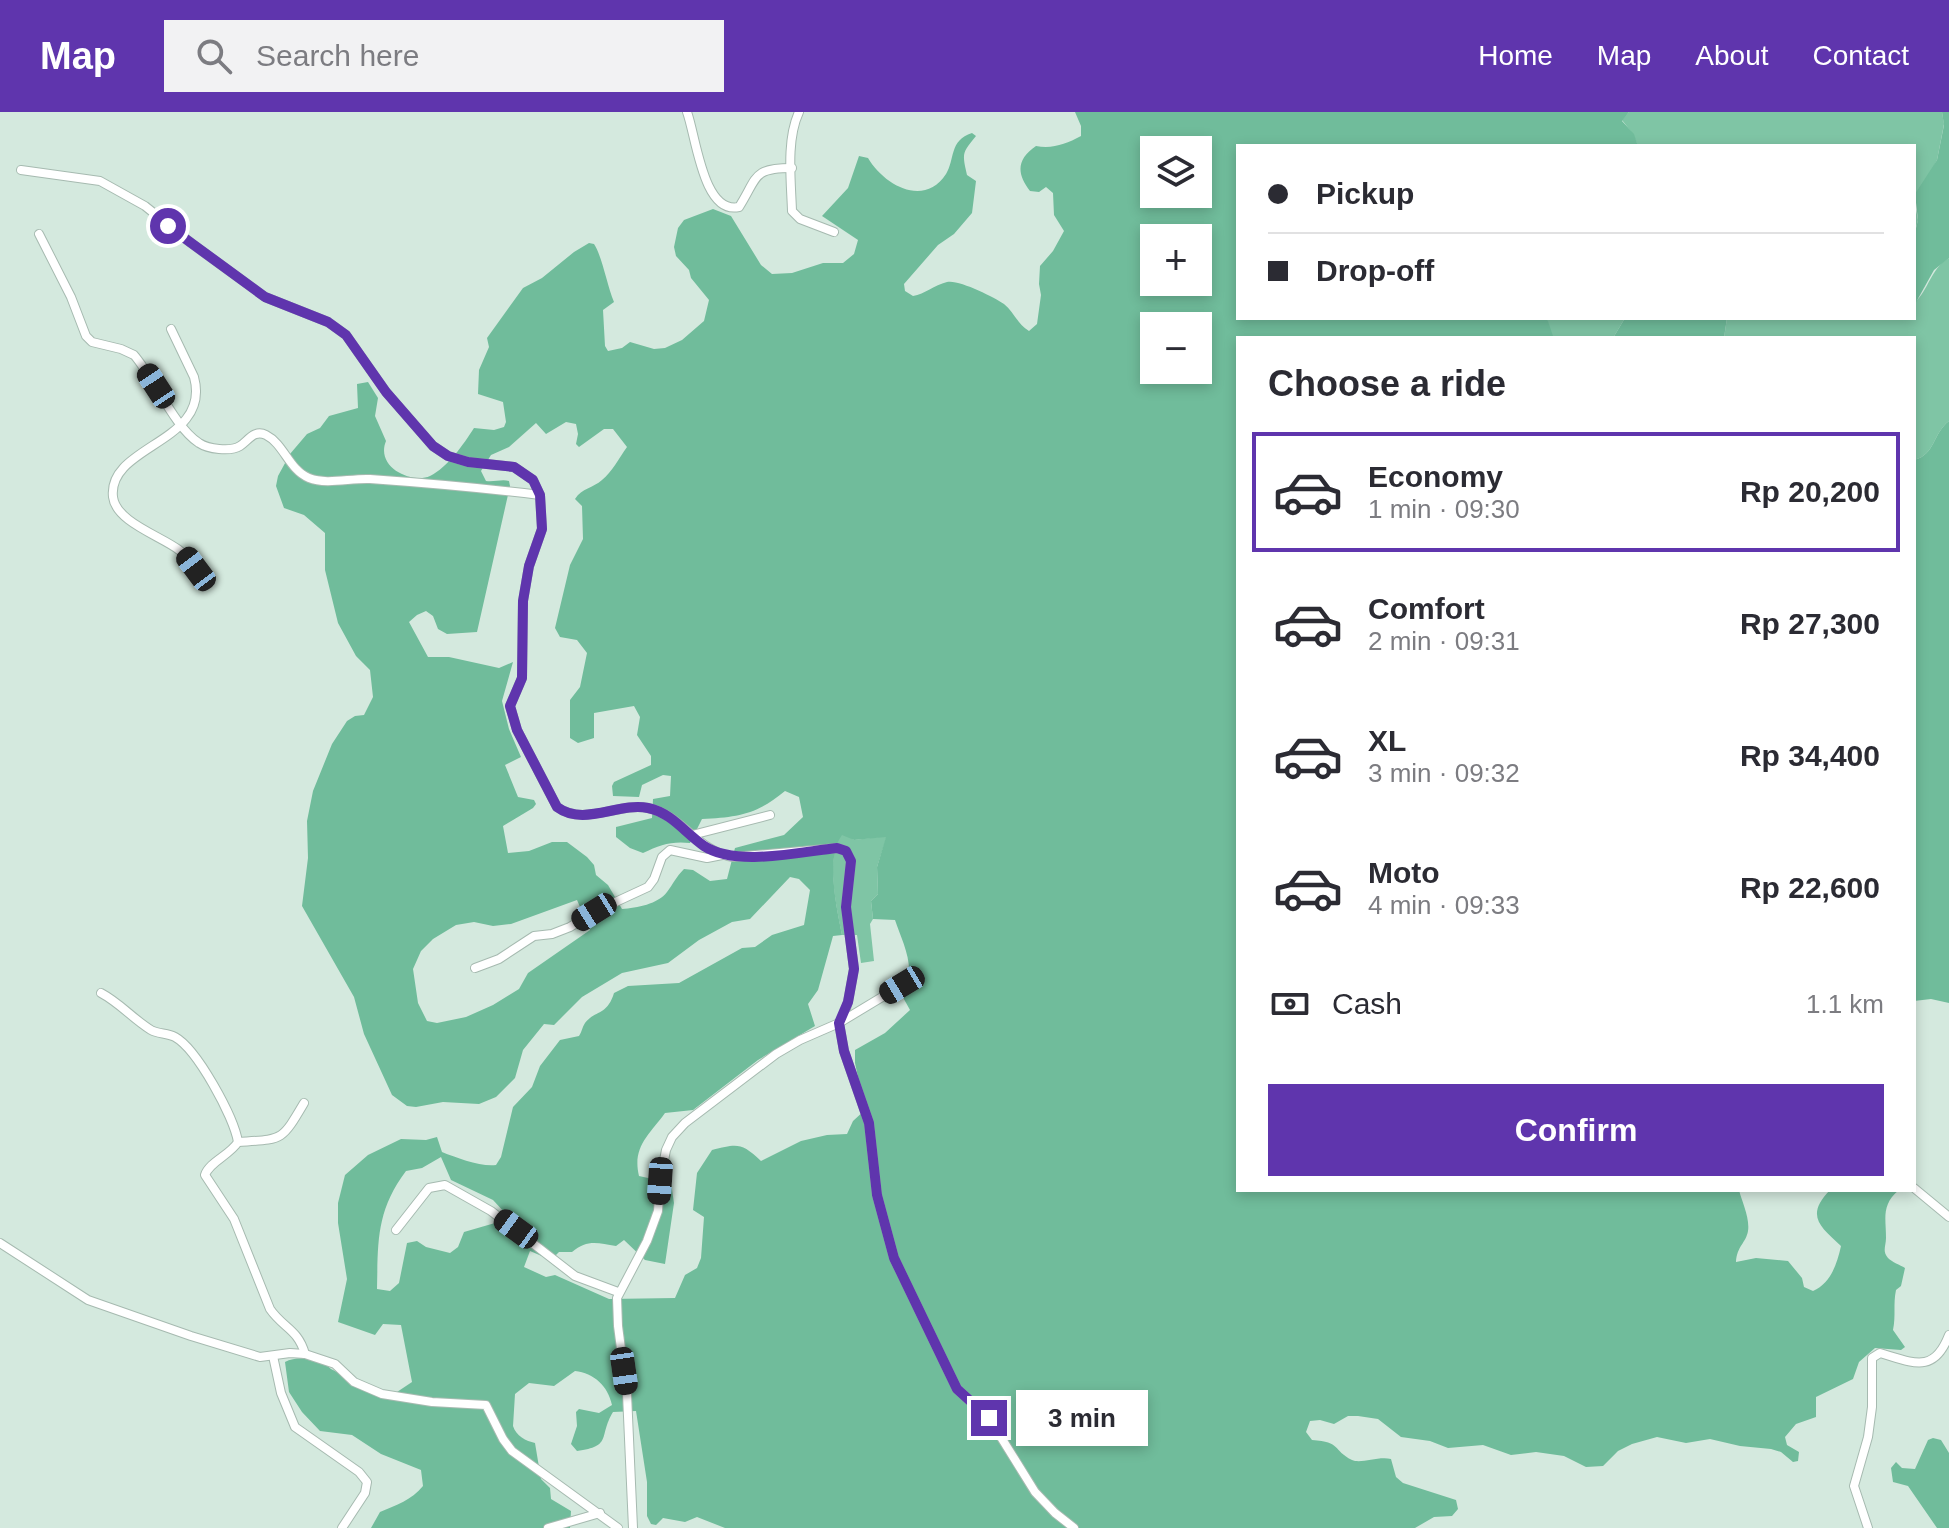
<!DOCTYPE html>
<html lang="en">
<head>
<meta charset="utf-8">
<style>
	:root { --surface:#fff; --page:#f2f2f3; --text:#2b2b33; --muted:#7c7c81; --line:#e1e1e2; --accent:#5f35ad }
	body { margin:0; font-family:Arial,sans-serif; background:var(--page); color:var(--text); height:100vh; display:flex; flex-direction:column; font-size:30px; white-space:nowrap }
	* { box-sizing:border-box; margin:0 }
	p { font-size:26px; color:var(--muted) }
	.icon { flex:none; width:44px; height:44px; fill:none; stroke:currentColor; stroke-width:2; stroke-linecap:round; stroke-linejoin:round }
	.map { position:relative; flex:1; overflow:hidden }
	.side { position:absolute; left:1236px; top:224px; width:680px; height:856px; display:flex; flex-direction:column; background:var(--surface); border-radius:0px; box-shadow:0 4px 12px #0003 }
	.side>* { flex:none }
	.hud { position:absolute; left:1236px; top:32px; width:680px; height:176px; border-radius:0px; box-shadow:0 4px 12px #0003; display:grid; align-content:center; height:176px; padding:0 32px; background:var(--surface) }
	.controls { position:absolute; left:1140px; top:24px; display:grid; gap:16px }
	.controls a { display:grid; place-items:center; width:72px; height:72px; border-radius:0px; background:var(--surface); box-shadow:0 4px 12px #0003; font-size:40px }
	.end { position:absolute; width:36px; height:36px; margin:-18px; border:10px solid #5f35ad; background:#fff; box-shadow:0 0 0 4px #fff }
	.from { border-radius:50% }
	.bubble { position:absolute; height:56px; border-radius:0px; background:var(--surface); box-shadow:0 4px 12px #0003; font-size:26px; font-weight:700; line-height:56px; text-align:center }
	.car { position:absolute; width:24px; height:48px; margin:-24px -12px; border-radius:10px; box-shadow:0 0 6px 2px #0007; background:linear-gradient(#222 24%,#8ab4d8 0 40%,#222 0 76%,#8ab4d8 0 86%,#222 0) }
	.hud b { display:flex; align-items:center; gap:28px; height:76px; font-size:30px }
	.hud b+b { border-top:2px solid var(--line) }
	.hud i { width:20px; height:20px; background:var(--text) }
	ul { padding:0; list-style:none }
	li { display:flex; align-items:center; gap:24px; height:120px; margin:0 16px 12px; padding:0 16px; border:4px solid transparent; border-radius:0px }
	li div { flex:1 }
	li b { display:block; font-size:30px }
	li em { font-style:normal; font-weight:700 }
	li.active { border-color:var(--accent) }
	li>.icon { width:72px; height:72px; stroke-width:1.5 }
	h2 { padding:0 32px; font-size:36px; line-height:96px }
	.pay { display:flex; align-items:center; gap:20px; height:88px; padding:0 32px; font-size:30px }
	.pay p { margin-inline-start:auto }
	.action { display:flex; gap:16px; margin-top:auto; padding:16px 32px }
	.action a { flex:1; height:92px; border-radius:0px; background:var(--accent); color:#fff; font-size:32px; font-weight:700; line-height:92px; text-align:center }
	header { display:flex; align-items:center; gap:48px; box-sizing:border-box; height:112px; padding:0 40px; background:var(--accent); color:#fff }
	header strong { font-size:38px }
	nav { display:flex; gap:44px; margin-inline-start:auto; font-size:28px }
	.search { width:560px; height:72px; background:var(--page); display:flex; align-items:center; gap:20px; box-sizing:border-box; padding:0 28px; border-radius:0px; color:var(--muted); font-size:30px }
	.map>svg:first-child { display:block }
</style>
</head>
<body>
<header>
<strong>Map</strong>
<div class="search"><svg class="icon" aria-label="search" viewBox="0 0 24 24"><circle cx="10" cy="10" r="6"/><path d="M15 15l6 6"/></svg>Search here</div>
<nav><a>Home</a><a>Map</a><a>About</a><a>Contact</a></nav>
</header>
<div class="map">
<svg width="1949" height="1416" viewBox="0 0 1949 1416">
	<rect width="100%" height="100%" fill="#d4e9de"/>
	<g fill="#7fc5a5">
		<path d="M 1629,0 L 1942,0 L 1944,12 L 1937,48 L 1915,92 L 1918,108 L 1914,124 L 1914,34 L 1638,34 L 1633,22 L 1622,8 Z"/>
		<path d="M 1949,146 L 1949,309 C 1933,321 1935,343 1914,348 L 1914,226 L 1724,226 L 1727,206 L 1914,206 L 1914,191 C 1929,178 1930,157 1949,146 Z"/>
		<path d="M 1625,206 L 1613,226 L 1552,226 L 1547,207 Z"/>
		<path d="M 841,723 L 846,723 L 854,728 L 887,724 L 877,755 L 878,782 L 871,789 L 873,807 L 870,812 L 874,849 L 861,851 L 857,823 L 842,823 C 837,797 825,745 841,723 Z"/>
	</g>
	<g fill="#70bc9b" fill-rule="evenodd">
		<path d="M 1075,0 L 1629,0 L 1622,9 L 1634,22 L 1638,34 L 1238,34 L 1238,206 L 1547,206 L 1553,224 L 1238,226 L 1238,1078 L 1739,1078 C 1742,1090 1750,1106 1748,1119 C 1746,1131 1737,1134 1736,1150 L 1756,1146 L 1788,1149 L 1802,1166 L 1804,1175 L 1813,1179 C 1831,1171 1837,1152 1841,1134 C 1820,1114 1805,1104 1830,1078 L 1899,1078 C 1881,1093 1886,1106 1886,1126 C 1886,1134 1882,1139 1888,1146 C 1892,1150 1900,1153 1905,1156 L 1901,1174 L 1896,1178 C 1893,1192 1896,1204 1893,1218 L 1905,1235 L 1901,1238 L 1875,1236 L 1859,1250 L 1853,1267 L 1816,1285 L 1816,1305 L 1796,1312 L 1785,1325 L 1787,1333 L 1799,1340 L 1798,1349 L 1793,1350 L 1781,1340 L 1771,1337 L 1740,1334 L 1710,1327 L 1686,1331 L 1657,1325 L 1632,1332 L 1618,1339 L 1603,1354 L 1586,1355 L 1564,1344 L 1536,1340 L 1511,1343 L 1483,1333 L 1448,1336 L 1430,1329 L 1401,1325 L 1378,1307 L 1358,1304 L 1348,1304 L 1334,1312 L 1320,1308 L 1310,1309 L 1306,1320 L 1312,1328 C 1342,1330 1332,1338 1352,1348 C 1361,1352 1378,1344 1391,1347 L 1396,1365 L 1403,1371 L 1456,1388 L 1458,1397 L 1452,1404 L 1434,1405 L 1415,1416 L 725,1416 L 697,1405 L 685,1410 L 663,1406 L 656,1413 L 651,1412 L 647,1404 L 647,1370 L 636,1299 L 613,1300 C 598,1325 613,1334 577,1339 L 571,1332 L 577,1314 L 576,1300 L 579,1297 L 599,1301 L 612,1293 C 608,1274 594,1261 575,1259 L 554,1274 L 529,1271 L 515,1282 L 513,1314 C 516,1324 526,1329 535,1331 L 541,1367 L 550,1376 L 551,1387 L 571,1399 L 570,1416 L 371,1416 L 380,1400 C 396,1393 412,1388 423,1374 L 421,1358 L 381,1342 L 352,1323 L 320,1319 L 302,1300 L 289,1280 L 285,1250 C 298,1243 320,1246 331,1257 L 388,1286 L 412,1270 L 401,1213 L 383,1212 L 375,1223 L 338,1210 L 347,1167 L 338,1111 L 338,1091 L 345,1063 L 368,1043 L 401,1027 L 426,1028 L 437,1025 L 442,1040 C 457,1046 481,1055 496,1053 L 501,1045 L 513,995 L 532,975 L 540,954 L 560,928 L 579,924 C 582,920 582,915 585,911 C 595,898 607,904 614,881 L 628,874 L 679,871 L 742,836 L 755,835 L 772,823 L 804,813 L 810,778 L 799,767 L 790,765 L 750,807 L 732,810 L 699,828 L 668,851 L 622,861 L 582,885 L 554,913 L 544,912 L 523,938 L 515,966 L 496,985 L 479,992 L 443,990 L 416,995 L 407,994 L 392,983 L 364,922 L 354,885 L 302,794 L 308,746 L 307,709 L 313,679 L 332,632 L 347,609 L 355,604 L 364,603 L 373,585 L 370,558 L 356,544 L 338,511 L 325,458 L 325,421 L 304,403 L 284,396 L 276,374 L 278,364 L 290,342 L 307,322 L 320,316 L 329,304 L 358,296 L 357,272 L 368,270 L 378,286 L 375,304 L 386,329 C 375,356 413,372 430,364 C 448,355 463,333 474,316 L 494,318 L 504,315 L 506,310 L 503,290 L 478,282 L 479,258 L 489,235 L 487,226 L 523,176 L 542,166 L 574,140 L 589,131 L 594,132 C 602,144 607,173 614,190 L 603,198 L 605,234 L 608,239 L 622,236 L 630,230 L 654,237 L 665,236 L 682,228 L 704,209 L 709,188 L 691,166 L 689,158 L 676,144 L 674,135 L 678,116 L 684,108 L 713,97 L 731,104 L 761,153 L 772,162 L 792,161 L 823,151 L 843,151 L 854,142 L 858,128 L 822,104 L 848,76 L 859,44 L 868,46 C 884,73 924,96 946,62 C 955,48 949,28 972,21 L 976,24 C 962,41 962,41 967,63 L 976,69 L 972,101 L 954,122 L 938,133 L 904,172 L 905,179 L 913,184 C 925,182 934,173 947,170 C 958,167 994,185 1004,192 C 1014,200 1018,213 1029,219 L 1037,212 L 1041,183 L 1039,172 L 1040,154 L 1053,139 L 1064,119 L 1054,103 L 1053,81 L 1046,75 L 1039,80 L 1030,79 C 1016,61 1017,47 1036,34 C 1053,37 1066,32 1081,24 L 1081,14 ZM 1154,38 L 1198,38 L 1198,82 L 1154,82 ZM 1154,126 L 1198,126 L 1198,170 L 1154,170 ZM 1154,214 L 1198,214 L 1198,258 L 1154,258 ZM 566,310 L 576,312 L 578,322 L 576,332 L 579,335 L 604,317 L 613,317 L 627,335 C 619,346 612,360 602,368 C 593,376 582,376 575,387 L 582,394 L 583,427 L 570,453 L 555,516 L 560,525 L 577,528 L 587,541 L 580,575 L 570,588 L 570,626 L 578,631 L 594,626 L 594,601 L 634,594 L 640,605 L 637,623 L 651,644 L 651,653 L 614,670 L 612,674 L 613,684 L 639,685 L 642,673 L 663,663 L 671,664 L 670,684 L 653,687 L 652,706 L 616,715 L 616,725 L 630,736 L 643,741 C 660,733 671,729 690,731 L 702,707 C 738,705 756,703 785,679 L 799,685 L 803,705 L 784,723 L 735,736 L 727,767 L 710,769 L 693,758 L 684,757 C 676,765 673,772 667,780 C 658,792 637,796 622,797 L 608,773 L 596,763 L 594,753 L 587,745 L 567,730 L 552,730 L 529,739 L 508,741 L 503,714 L 533,696 L 536,692 L 534,688 L 518,685 L 505,653 L 521,645 L 509,617 L 502,589 L 513,550 L 499,556 L 449,545 L 428,545 L 409,510 L 417,503 L 426,499 L 433,504 L 438,517 L 447,522 L 477,520 L 510,374 L 509,369 C 502,367 495,370 486,369 L 481,359 L 491,343 L 509,335 L 536,311 L 546,322 ZM 842,723 L 854,728 L 886,725 L 877,755 L 878,782 L 871,789 L 873,807 L 895,808 C 902,829 920,863 900,880 L 910,898 L 885,921 L 855,938 L 855,951 L 865,998 L 853,1009 L 847,1022 L 827,1023 L 801,1029 L 761,1049 C 741,1030 737,1032 712,1038 L 697,1061 L 693,1098 L 704,1105 L 701,1146 L 697,1156 L 685,1163 L 675,1186 L 609,1187 L 555,1163 L 546,1165 L 524,1155 L 530,1139 L 551,1148 L 559,1140 L 572,1140 C 587,1127 598,1131 616,1134 L 624,1128 L 645,1148 L 665,1152 L 674,1091 L 671,1071 L 639,1064 C 632,1035 649,1023 665,1001 L 693,998 L 758,948 L 815,914 L 808,892 L 818,878 L 833,824 L 842,823 C 837,797 825,745 842,723 ZM 577,788 L 590,818 L 528,861 L 519,877 L 493,893 L 466,905 L 437,911 L 427,909 L 418,891 L 413,857 L 421,839 L 433,827 L 456,813 L 474,810 L 493,814 L 511,812 ZM 441,1045 L 451,1068 L 493,1088 L 506,1102 L 495,1111 L 464,1120 L 458,1135 L 450,1141 L 426,1135 L 417,1129 L 407,1131 L 399,1171 L 390,1179 L 377,1177 C 378,1130 376,1099 406,1059 L 422,1056 Z"/>
		<path d="M 1942,0 L 1949,0 L 1949,146 L 1934,158 L 1915,192 L 1914,124 L 1918,108 L 1915,82 L 1937,48 L 1944,13 Z"/>
		<path d="M 1625,206 L 1727,206 L 1724,226 L 1613,226 Z"/>
		<path d="M 1949,309 L 1949,891 L 1931,887 L 1914,889 L 1914,348 C 1935,343 1933,321 1949,309 Z"/>
		<path d="M 1933,1326 L 1941,1328 L 1949,1341 L 1949,1416 L 1937,1416 L 1908,1374 L 1893,1370 L 1891,1356 L 1896,1350 L 1902,1356 L 1915,1357 L 1928,1328 Z"/>
	</g>
	<g fill="none" stroke-linecap="round" stroke-linejoin="round">
		<defs>
			<g id="street">
				<path d="M 687,0 C 696,24 703,103 739,95 C 758,65 752,56 792,56"/>
				<path d="M 799,0 C 786,28 791,68 792,99 L 800,107 L 834,120"/>
				<path d="M 21,58 L 100,69 L 145,94 L 191,131 L 265,185 L 328,210 L 346,223 L 386,280 L 433,334 L 448,344 L 468,350 L 514,355 L 533,368 L 540,383 L 542,417 L 529,454 L 523,489 L 522,566 L 510,594 L 517,618 L 557,695 C 584,715 619,690 648,696 C 682,703 698,740 733,745 L 837,736 L 846,739 L 851,749 L 846,795 L 854,857 L 848,890 L 842,909"/>
				<path d="M 39,122 L 71,185 L 86,224 L 92,230 L 121,237 L 134,243 C 154,266 175,316 199,331 C 208,337 230,340 240,334 C 248,329 254,317 266,323 C 284,332 289,358 309,366 C 327,373 350,366 370,367 C 426,371 483,376 540,383"/>
				<path d="M 171,217 L 194,265 C 212,331 107,333 113,385 C 116,410 161,424 179,438 C 186,443 191,450 196,457"/>
				<path d="M 692,723 L 770,703"/>
				<path d="M 475,856 L 499,847 L 534,824 L 552,822 L 570,815 L 594,800 L 648,775 L 654,767 L 662,745 L 670,738 L 707,746 L 722,743"/>
				<path d="M 101,881 C 120,891 133,907 151,918 C 158,922 167,921 175,925 C 197,937 234,1005 238,1030 C 230,1043 209,1050 205,1063 L 234,1107 L 270,1197 C 283,1216 298,1217 305,1242"/>
				<path d="M 839,911 L 844,939 L 869,1011 L 877,1083 L 894,1146 L 957,1277 L 989,1306 L 1035,1380 L 1055,1401 L 1074,1416"/>
				<path d="M 238,1030 C 283,1027 281,1030 304,991"/>
				<path d="M 1914,1076 L 1949,1105"/>
				<path d="M 396,1118 L 429,1076 L 445,1073 L 491,1099 L 575,1164 L 618,1180"/>
				<path d="M 0,1131 L 88,1188 L 191,1224 L 260,1245 L 290,1241 L 305,1242 L 335,1252 L 354,1270 L 382,1282 L 432,1290 L 486,1293 L 503,1327 L 512,1339 L 618,1416"/>
				<path d="M 273,1244 L 281,1281 L 295,1315 L 359,1360 L 367,1370 L 365,1381 L 342,1416"/>
				<path d="M 548,1416 L 600,1401"/>
				<path d="M 633,1416 L 627,1282 L 618,1214 L 617,1186 L 647,1129 L 658,1099 L 660,1069 L 666,1038 L 672,1025 L 685,1011 L 776,942 L 800,928 L 839,911 L 902,873"/>
				<path d="M 1868,1416 L 1854,1374 L 1868,1325 L 1872,1295 L 1872,1246 L 1880,1241 C 1914,1251 1934,1262 1949,1223"/>
			</g>
		</defs>
		<use href="#street" stroke="#a6bab0" stroke-width="10"/>
		<use href="#street" stroke="#fff" stroke-width="8"/>
	</g>
	<g fill="none" stroke-linecap="round" stroke-linejoin="round">
		<path stroke="#5f35ad" stroke-width="10" d="M 168,114 L 265,185 L 328,210 L 346,223 L 386,280 L 433,334 L 448,344 L 468,350 L 514,355 L 533,368 L 540,383 L 542,417 L 529,454 L 523,489 L 522,566 L 510,594 L 517,618 L 557,695 C 584,715 618,690 648,696 C 672,701 685,721 704,734 C 736,755 799,740 837,736 L 846,739 L 851,749 L 846,795 L 854,857 L 848,890 L 839,911 L 844,939 L 869,1011 L 877,1083 L 894,1146 L 957,1277 L 989,1306"/>
	</g>
</svg>
<div class="controls">
<a><svg class="icon" aria-label="layers" viewBox="0 0 24 24"><path d="M12 4l9 5-9 5-9-5zM3 14l9 5 9-5"/></svg></a>
<a>+</a>
<a>−</a>
</div>
<i class="end from" style="left:168px;top:114px"></i>
<i class="end" style="left:989px;top:1306px"></i>
<div class="bubble" style="left:1016px;top:1278px;width:132px">3 min</div>
<i class="car" style="left:156px;top:274px;rotate:327deg"></i>
<i class="car" style="left:196px;top:457px;rotate:323deg"></i>
<i class="car" style="left:594px;top:800px;rotate:238deg"></i>
<i class="car" style="left:902px;top:873px;rotate:239deg"></i>
<i class="car" style="left:660px;top:1069px;rotate:184deg"></i>
<i class="car" style="left:516px;top:1117px;rotate:306deg"></i>
<i class="car" style="left:624px;top:1259px;rotate:172deg"></i>
<div class="hud">
<b><i class="from"></i>Pickup</b>
<b><i></i>Drop-off</b>
</div>
<section class="side">
<h2>Choose a ride</h2>
<ul>
<li class="active"><svg class="icon" aria-label="car" viewBox="0 0 24 24"><path d="M5 17H2v-5l4-1 3-4h7l3 4 3 1v5h-3M9 17h6M6 11h13"/><circle cx="7" cy="17" r="2"/><circle cx="17" cy="17" r="2"/></svg><div><b>Economy</b><p>1 min · 09:30</p></div><em>Rp 20,200</em></li>
<li><svg class="icon" aria-label="car" viewBox="0 0 24 24"><path d="M5 17H2v-5l4-1 3-4h7l3 4 3 1v5h-3M9 17h6M6 11h13"/><circle cx="7" cy="17" r="2"/><circle cx="17" cy="17" r="2"/></svg><div><b>Comfort</b><p>2 min · 09:31</p></div><em>Rp 27,300</em></li>
<li><svg class="icon" aria-label="car" viewBox="0 0 24 24"><path d="M5 17H2v-5l4-1 3-4h7l3 4 3 1v5h-3M9 17h6M6 11h13"/><circle cx="7" cy="17" r="2"/><circle cx="17" cy="17" r="2"/></svg><div><b>XL</b><p>3 min · 09:32</p></div><em>Rp 34,400</em></li>
<li><svg class="icon" aria-label="car" viewBox="0 0 24 24"><path d="M5 17H2v-5l4-1 3-4h7l3 4 3 1v5h-3M9 17h6M6 11h13"/><circle cx="7" cy="17" r="2"/><circle cx="17" cy="17" r="2"/></svg><div><b>Moto</b><p>4 min · 09:33</p></div><em>Rp 22,600</em></li>
</ul>
<div class="pay"><svg class="icon" aria-label="cash" viewBox="0 0 24 24"><path d="M3 7h18v10H3z"/><circle cx="12" cy="12" r="2"/></svg>Cash<p>1.1 km</p></div>
<div class="action"><a>Confirm</a></div>
</section>
</div>
</body>
</html>
